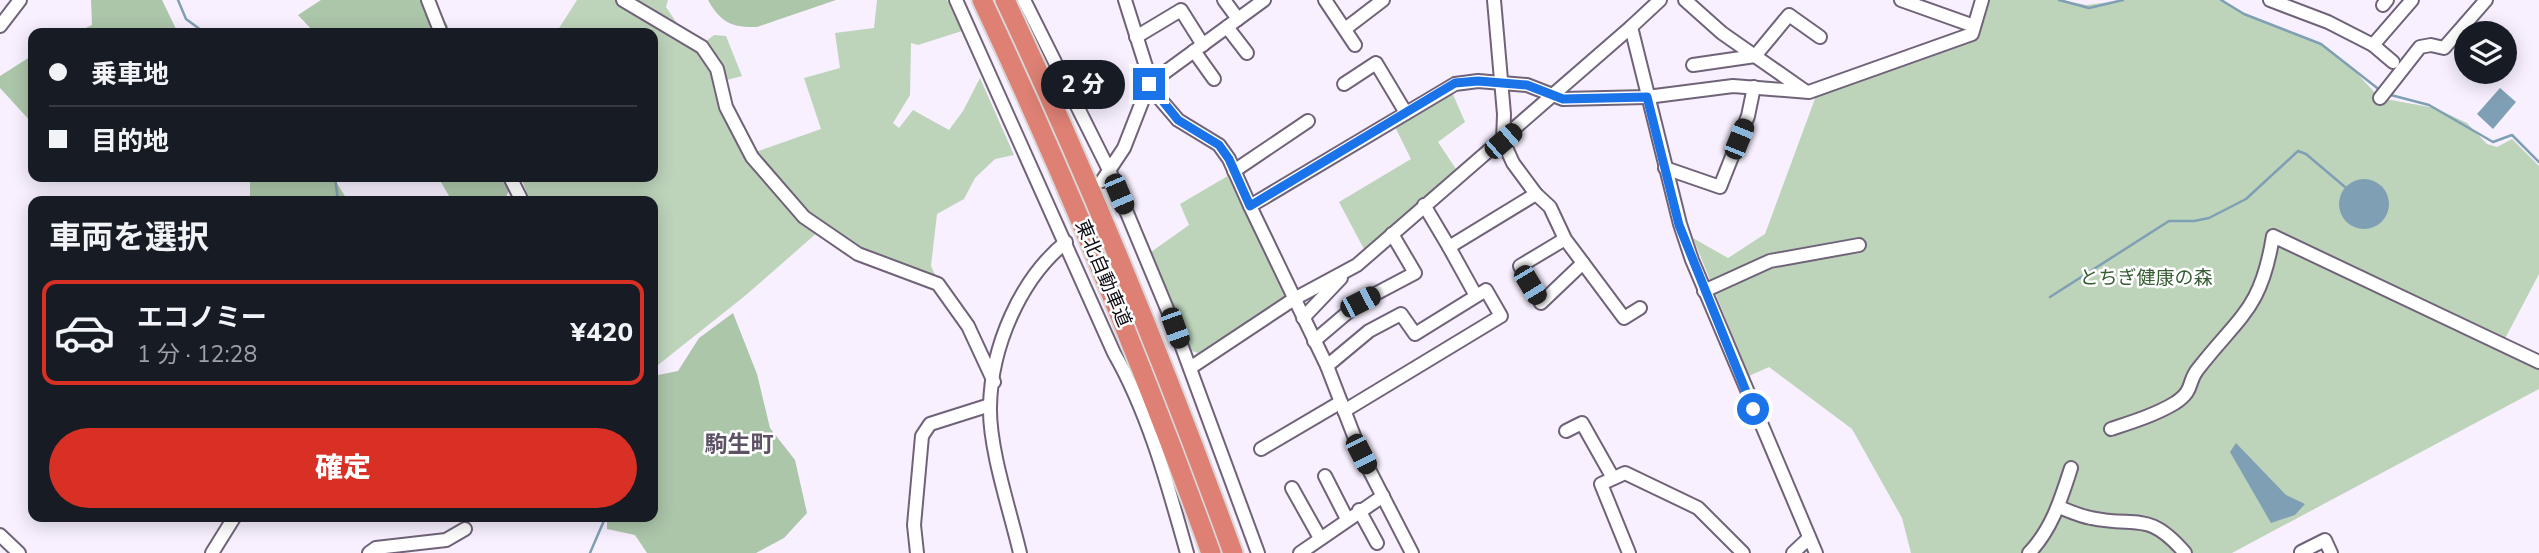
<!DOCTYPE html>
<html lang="ja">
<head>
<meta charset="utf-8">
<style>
	:root { --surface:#171b24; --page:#242831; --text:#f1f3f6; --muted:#9ea1a6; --line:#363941; --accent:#d93025 }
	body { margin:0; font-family:"Nunito Sans","Noto Sans JP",sans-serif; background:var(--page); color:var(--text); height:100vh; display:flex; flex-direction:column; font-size:26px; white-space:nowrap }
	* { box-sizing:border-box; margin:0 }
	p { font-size:23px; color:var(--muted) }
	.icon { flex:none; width:38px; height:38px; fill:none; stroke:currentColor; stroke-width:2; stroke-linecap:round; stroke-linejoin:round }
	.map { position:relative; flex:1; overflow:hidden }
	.side { position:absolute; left:28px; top:196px; width:630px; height:326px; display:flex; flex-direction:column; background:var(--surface); border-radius:14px; box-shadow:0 4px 18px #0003 }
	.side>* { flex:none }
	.guide { position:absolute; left:28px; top:28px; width:630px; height:154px; border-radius:14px; box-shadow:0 4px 18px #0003; display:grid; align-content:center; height:154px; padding:0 21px; background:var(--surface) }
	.tools { position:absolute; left:2454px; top:21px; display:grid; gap:14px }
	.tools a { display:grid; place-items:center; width:63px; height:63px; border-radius:50%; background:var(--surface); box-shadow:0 4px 18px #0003; font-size:35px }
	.end { position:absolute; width:32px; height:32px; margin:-16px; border:9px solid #1a73e8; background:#fff; box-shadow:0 0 0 4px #fff }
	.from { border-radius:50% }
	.bubble { position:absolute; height:49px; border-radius:24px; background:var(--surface); box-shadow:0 4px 18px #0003; font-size:23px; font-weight:800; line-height:49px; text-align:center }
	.car { position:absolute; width:21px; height:42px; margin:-21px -10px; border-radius:9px; box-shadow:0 0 5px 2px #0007; background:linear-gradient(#222 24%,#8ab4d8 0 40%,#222 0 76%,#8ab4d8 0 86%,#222 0) }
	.guide b { display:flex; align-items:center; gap:24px; height:66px; font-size:26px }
	.guide b+b { border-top:2px solid var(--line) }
	.guide i { width:18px; height:18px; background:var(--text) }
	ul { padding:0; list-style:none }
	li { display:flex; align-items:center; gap:21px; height:105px; margin:0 14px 10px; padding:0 7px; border:4px solid var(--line); border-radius:14px }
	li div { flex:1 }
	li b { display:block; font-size:26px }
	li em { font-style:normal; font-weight:800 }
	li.current { border-color:var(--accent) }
	li>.icon { width:63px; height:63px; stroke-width:1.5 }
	h2 { padding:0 21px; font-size:32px; line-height:84px }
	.cta { display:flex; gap:14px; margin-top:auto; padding:14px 21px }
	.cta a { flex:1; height:80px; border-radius:42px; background:var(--accent); color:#fff; font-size:28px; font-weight:800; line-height:80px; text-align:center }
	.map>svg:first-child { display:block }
</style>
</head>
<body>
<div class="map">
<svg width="2539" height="553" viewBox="0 0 2539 553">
	<rect width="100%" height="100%" fill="#f8f0ff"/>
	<g fill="#bdd4bb">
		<path d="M 577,0 L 668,0 L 666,7 L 695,50 L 714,35 L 726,36 L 742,76 L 719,82 C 749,154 756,181 818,232 L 746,295 L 653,369 L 653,201 L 530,201 L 521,177 L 653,177 L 653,33 L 556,33 Z"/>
		<path d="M 877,0 L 947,0 L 962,31 L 918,45 L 911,43 L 910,95 L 893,123 L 899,128 L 913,110 L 949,130 L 963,111 L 980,78 L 1014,155 L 995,159 L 975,178 L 964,199 L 937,214 L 931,266 L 937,279 L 850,249 L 816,223 L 753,153 L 821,129 L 804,78 L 840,68 L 835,33 L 874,28 Z"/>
		<path d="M 1989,0 L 2063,0 L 2086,5 L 2126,0 L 2221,0 L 2244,14 L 2321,44 L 2348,64 L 2380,98 L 2435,108 L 2467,123 L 2487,144 L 2497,147 L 2512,139 L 2539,166 L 2539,274 L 2499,350 L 2539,367 L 2539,389 L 2232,553 L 1911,553 L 1902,518 L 1852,429 L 1769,367 L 1749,376 L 1693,238 L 1728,258 L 1765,234 L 1816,96 L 1979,38 Z"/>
		<path d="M 1451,90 L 1465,122 L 1438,142 L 1456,169 L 1365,251 L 1339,202 L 1411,159 L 1394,125 Z"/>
		<path d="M 1231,174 L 1285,291 L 1283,299 L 1198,353 L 1189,350 L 1151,252 L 1189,225 L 1180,204 Z"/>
	</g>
	<g fill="#acc6aa">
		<path d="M 91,0 L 162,0 L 178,33 L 75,33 L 92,25 Z"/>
		<path d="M 321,0 L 430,0 L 448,26 L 447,33 L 315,33 L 298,15 Z"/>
		<path d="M 708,0 L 836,0 L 757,27 C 732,28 720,22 708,0 Z"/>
		<path d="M 33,55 L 33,124 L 0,88 L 0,76 Z"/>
		<path d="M 250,177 L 333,177 L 348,201 L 250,201 Z"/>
		<path d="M 438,177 L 515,177 L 504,201 L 452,201 Z"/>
		<path d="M 733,313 L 757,374 L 770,428 L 795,460 L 807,513 L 784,538 L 756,553 L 647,553 L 635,535 L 607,529 L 607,516 L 653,516 L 653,376 L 678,371 L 699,338 Z"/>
	</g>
	<g fill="#7f9fb5">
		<path d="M 2500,88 L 2516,102 L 2493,129 L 2477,114 Z"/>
		<circle cx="2364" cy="204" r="25"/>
		<path d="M 2236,443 L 2286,495 L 2305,504 L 2295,515 L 2271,523 L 2230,452 Z"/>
	</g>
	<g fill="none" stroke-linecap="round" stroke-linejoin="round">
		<g stroke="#7f9fb5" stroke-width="2.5">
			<path d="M 178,0 L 186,19 L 205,33"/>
			<path d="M 2059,0 L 2089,8 L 2123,0"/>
			<path d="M 2221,0 L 2244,14 L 2321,44 L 2381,91"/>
			<path d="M 2387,94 L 2429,105 L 2493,142 L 2512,135 L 2539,162"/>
			<path d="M 335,177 L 338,201"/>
			<path d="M 2050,297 L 2169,221 L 2194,221 L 2209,218 L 2246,199 L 2298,151 L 2306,154 L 2345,187"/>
			<path d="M 590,553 L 606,516"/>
		</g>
		<path stroke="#d5cedc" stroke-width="12" stroke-dasharray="12 6" stroke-linecap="butt" d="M 1059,200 L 1095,184"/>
		<defs>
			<g id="minor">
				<path d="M 428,0 L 441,33"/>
				<path d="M 623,0 L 702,47 L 717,69 L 726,107 L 752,157 L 804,217 L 858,254 L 938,284 L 968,326 L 994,382"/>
				<path d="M 956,0 L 1114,353 C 1149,414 1168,486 1187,553"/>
				<path d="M 1024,0 L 1110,172 L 1175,328 L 1258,553"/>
				<path d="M 1125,0 L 1154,92 L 1178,120 L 1219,145 L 1229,159 L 1250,206"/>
				<path d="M 1224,0 L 1238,19"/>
				<path d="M 1325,0 L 1355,45"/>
				<path d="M 1494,0 L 1504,114 L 1503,141 L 1513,163 L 1536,194 L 1550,207 L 1565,239 L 1583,263 L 1541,303 L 1520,266 L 1565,239"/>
				<path d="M 1660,0 L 1631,27 L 1680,224 L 1692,260 L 1816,553"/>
				<path d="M 1685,0 L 1722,33 L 1805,91"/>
				<path d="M 1901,0 L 1974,26"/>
				<path d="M 2270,0 L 2328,22 L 2373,45 L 2393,62"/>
				<path d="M 2383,5 L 2387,0"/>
				<path d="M 0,26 L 20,0"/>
				<path d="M 1227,27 L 1247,53"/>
				<path d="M 1345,29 L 1383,0"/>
				<path d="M 1136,37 L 1181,10 L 1203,45"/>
				<path d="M 2373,45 L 2412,0"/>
				<path d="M 1194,51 L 1214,79"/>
				<path d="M 1693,65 L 1755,56 L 1789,15 L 1820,37"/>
				<path d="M 1344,84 L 1376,63 L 1406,113"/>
				<path d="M 2380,98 L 2420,47 L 2431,45 L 2444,48 L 2486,0"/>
				<path d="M 1665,168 L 1720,187 L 1748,116 L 1754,87"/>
				<path d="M 1234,171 L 1308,121"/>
				<path d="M 510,177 L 522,201"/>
				<path d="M 1102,181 L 1124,148 L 1149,84 L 1264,0"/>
				<path d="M 1424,205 L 1449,247 L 1536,194"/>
				<path d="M 1449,247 L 1475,294"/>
				<path d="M 1583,263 L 1624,318 L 1640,308"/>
				<path d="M 1704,291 L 1770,261 L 1859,245"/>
				<path d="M 1303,318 L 1341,278"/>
				<path d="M 1314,341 L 1360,302 L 1415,273 L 1392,234"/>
				<path d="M 1327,366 L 1369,331 L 1401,314 L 1415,334 L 1486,290 L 1501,316 L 1344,411"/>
				<path d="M 1190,368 L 1294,299 L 1357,265 L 1631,27"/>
				<path d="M 2111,429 C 2132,422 2155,415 2175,403 C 2195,390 2187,382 2198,369 C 2240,315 2261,310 2273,236 L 2539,362"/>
				<path d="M 1566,431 L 1582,423 L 1613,478"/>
				<path d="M 1261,449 L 1341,402"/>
				<path d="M 1325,476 L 1347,519"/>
				<path d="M 1292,488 L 1320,538"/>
				<path d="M 2059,507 C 2069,511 2080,516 2091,518 C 2138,528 2148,510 2185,553"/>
				<path d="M 1359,510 L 1377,543"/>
				<path d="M 0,535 L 19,553"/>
				<path d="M 2301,552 L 2325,540 L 2331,553"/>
				<path d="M 212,553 L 235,516"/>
				<path d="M 369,553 L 376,548 L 446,540 L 465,529"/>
				<path d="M 917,553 L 914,525 L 922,436 L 930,424 L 990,405"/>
				<path d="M 1020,553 C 1010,510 989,449 990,407 C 991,347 1020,279 1066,242"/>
				<path d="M 1300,553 L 1383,496"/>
				<path d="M 1412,553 L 1361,454 L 1327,366 L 1250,206 L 1455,84 L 1478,81 L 1527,85 L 1563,99 L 1647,97 L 1733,86 L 1809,92 L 1972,34 L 1982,0"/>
				<path d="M 1629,553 L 1601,484 L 1625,473 L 1698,508 L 1743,553"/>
				<path d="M 1793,553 L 1809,538"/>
				<path d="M 2029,553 C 2052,529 2061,499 2071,468"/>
			</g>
			<g id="highway">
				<path d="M 982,0 C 1067,181 1143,365 1211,553"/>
				<path d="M 1005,0 C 1090,181 1165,365 1233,553"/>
			</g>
		</defs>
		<use href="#minor" stroke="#706379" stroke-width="16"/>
		<use href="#highway" stroke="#d9d8d9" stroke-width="23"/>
		<use href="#minor" stroke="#fff" stroke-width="12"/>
		<use href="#highway" stroke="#de8074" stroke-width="19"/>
	</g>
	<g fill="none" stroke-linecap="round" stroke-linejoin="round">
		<path stroke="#1a73e8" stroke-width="9" d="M 1149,84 L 1178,120 L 1219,145 L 1229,159 L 1250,206 L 1455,83 L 1478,81 L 1527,85 L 1563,99 L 1647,97 L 1679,225 L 1753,409"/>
	</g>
	<g text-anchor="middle" stroke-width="5" stroke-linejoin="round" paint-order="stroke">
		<g font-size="19" fill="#100c14" stroke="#fff">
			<text transform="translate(1104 273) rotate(67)" y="7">東北自動車道</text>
		</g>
		<g font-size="19" fill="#365c33" stroke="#fff">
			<text x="2146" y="284">とちぎ健康の森</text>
		</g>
		<g font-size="23" font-weight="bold" fill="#5d5166" stroke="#fff">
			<text x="739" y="452">駒生町</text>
		</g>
	</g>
</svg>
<div class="tools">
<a><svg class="icon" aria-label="layers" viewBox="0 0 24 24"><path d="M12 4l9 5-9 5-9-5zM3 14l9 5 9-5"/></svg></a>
</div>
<i class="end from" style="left:1753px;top:409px"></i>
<i class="end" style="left:1149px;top:84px"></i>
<div class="bubble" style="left:1041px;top:60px;width:84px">2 分</div>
<i class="car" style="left:1739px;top:139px;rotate:22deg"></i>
<i class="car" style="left:1503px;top:141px;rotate:49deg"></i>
<i class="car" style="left:1119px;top:194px;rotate:157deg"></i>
<i class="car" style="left:1530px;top:285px;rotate:149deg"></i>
<i class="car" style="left:1360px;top:302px;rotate:63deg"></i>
<i class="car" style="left:1175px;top:328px;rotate:160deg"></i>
<i class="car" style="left:1361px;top:454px;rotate:153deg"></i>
<div class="guide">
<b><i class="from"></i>乗車地</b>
<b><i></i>目的地</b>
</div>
<section class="side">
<h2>車両を選択</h2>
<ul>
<li class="current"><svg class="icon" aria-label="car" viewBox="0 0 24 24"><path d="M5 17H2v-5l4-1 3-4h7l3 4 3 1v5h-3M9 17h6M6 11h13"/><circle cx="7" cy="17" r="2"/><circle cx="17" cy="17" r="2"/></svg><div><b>エコノミー</b><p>1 分 · 12:28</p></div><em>¥420</em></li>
</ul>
<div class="cta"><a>確定</a></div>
</section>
</div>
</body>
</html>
